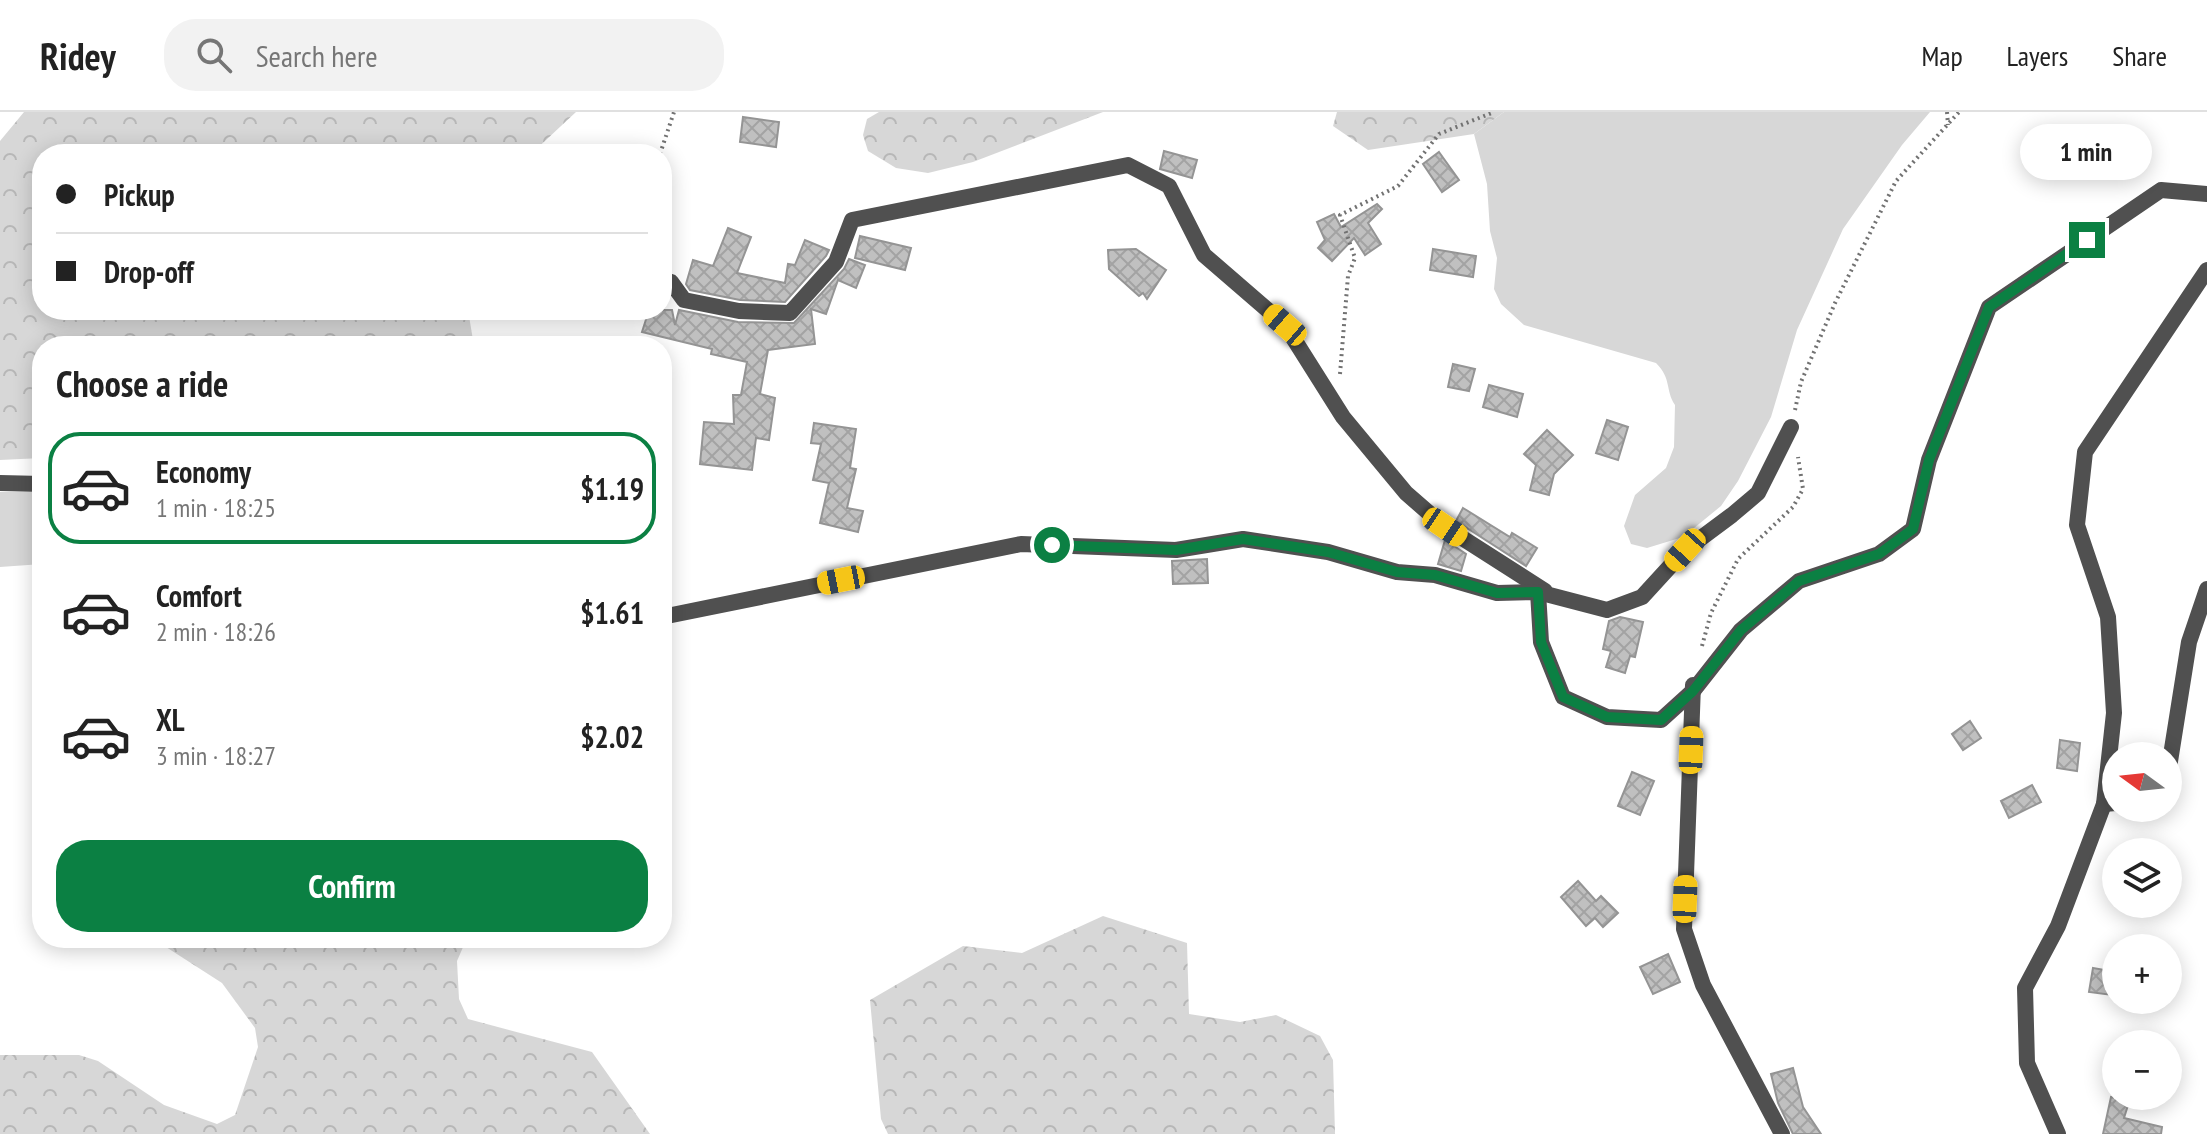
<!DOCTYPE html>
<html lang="en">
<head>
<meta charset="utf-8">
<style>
	:root { --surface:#fff; --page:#f2f2f2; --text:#222; --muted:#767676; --line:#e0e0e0; --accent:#0b8043 }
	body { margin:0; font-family:"PT Sans Narrow",sans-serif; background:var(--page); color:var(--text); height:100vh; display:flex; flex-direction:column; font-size:30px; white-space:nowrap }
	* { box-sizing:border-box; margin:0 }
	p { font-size:26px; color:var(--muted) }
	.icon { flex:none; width:44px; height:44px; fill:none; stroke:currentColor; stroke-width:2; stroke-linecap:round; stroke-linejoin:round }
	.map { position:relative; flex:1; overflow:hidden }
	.side { position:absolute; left:32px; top:224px; width:640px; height:612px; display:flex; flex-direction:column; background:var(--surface); border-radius:32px; box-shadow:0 4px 20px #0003 }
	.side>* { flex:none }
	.banner { position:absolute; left:32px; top:32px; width:640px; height:176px; border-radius:32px; box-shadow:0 4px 20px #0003; display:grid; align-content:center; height:176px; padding:0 24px; background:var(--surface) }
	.needle { width:52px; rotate:285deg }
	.fabs { position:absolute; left:2102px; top:630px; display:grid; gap:16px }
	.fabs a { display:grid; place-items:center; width:80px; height:80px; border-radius:50%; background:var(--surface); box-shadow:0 4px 20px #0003; font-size:40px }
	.end { position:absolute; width:36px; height:36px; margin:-18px; border:10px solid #0b8043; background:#fff; box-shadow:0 0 0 4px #fff }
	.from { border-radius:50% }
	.bubble { position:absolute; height:56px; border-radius:28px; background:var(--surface); box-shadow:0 4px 20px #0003; font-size:26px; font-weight:600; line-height:56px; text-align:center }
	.car { position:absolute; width:24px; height:48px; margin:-24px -12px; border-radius:10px; box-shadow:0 0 6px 2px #0007; background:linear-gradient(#f5c518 24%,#345 0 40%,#f5c518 0 76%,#345 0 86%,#f5c518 0) }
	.banner b { display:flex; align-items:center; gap:28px; height:76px; font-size:30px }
	.banner b+b { border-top:2px solid var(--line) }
	.banner i { width:20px; height:20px; background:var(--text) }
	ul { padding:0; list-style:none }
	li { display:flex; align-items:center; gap:24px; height:112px; margin:0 16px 12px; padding:0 8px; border:4px solid transparent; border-radius:32px }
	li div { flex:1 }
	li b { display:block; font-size:30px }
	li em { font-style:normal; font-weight:600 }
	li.active { border-color:var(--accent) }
	li>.icon { width:72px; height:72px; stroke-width:1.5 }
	h2 { padding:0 24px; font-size:36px; line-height:96px }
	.cta { display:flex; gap:16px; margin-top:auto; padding:16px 24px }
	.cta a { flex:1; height:92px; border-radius:32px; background:var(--accent); color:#fff; font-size:32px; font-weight:600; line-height:92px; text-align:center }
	header { display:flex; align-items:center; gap:48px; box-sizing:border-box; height:112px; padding:0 40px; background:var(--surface); border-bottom:2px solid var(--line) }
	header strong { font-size:38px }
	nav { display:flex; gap:44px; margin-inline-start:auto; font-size:28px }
	.search { width:560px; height:72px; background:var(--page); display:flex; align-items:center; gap:20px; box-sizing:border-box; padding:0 28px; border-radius:32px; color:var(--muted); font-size:30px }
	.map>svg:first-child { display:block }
</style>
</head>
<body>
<header>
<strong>Ridey</strong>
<div class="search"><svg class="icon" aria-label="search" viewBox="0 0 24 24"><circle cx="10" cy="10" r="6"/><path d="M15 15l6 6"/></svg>Search here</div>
<nav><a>Map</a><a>Layers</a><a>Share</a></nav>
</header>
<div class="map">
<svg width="2207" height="1022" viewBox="0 0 2207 1022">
	<defs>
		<pattern id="forest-crowns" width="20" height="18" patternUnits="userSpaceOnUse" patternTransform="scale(2)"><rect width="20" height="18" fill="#d7d7d7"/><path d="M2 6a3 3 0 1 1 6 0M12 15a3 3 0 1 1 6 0" fill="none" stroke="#b7b7b7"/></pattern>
		<pattern id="building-cross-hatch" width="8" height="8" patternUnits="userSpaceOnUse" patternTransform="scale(2)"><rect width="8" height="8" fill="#c0c0c0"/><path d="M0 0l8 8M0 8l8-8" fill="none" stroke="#a3a3a3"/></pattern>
	</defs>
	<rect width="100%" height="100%" fill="#fff"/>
	<g fill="#d7d7d7">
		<path d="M 1504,0 L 1930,0 L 1902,33 L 1843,117 L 1797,218 L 1771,305 L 1738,369 L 1721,394 L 1683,425 L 1647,436 L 1631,432 L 1624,414 L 1635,383 L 1666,356 L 1674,335 L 1675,293 C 1665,278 1672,267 1656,251 L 1524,213 L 1501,192 L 1494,177 L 1497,146 L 1490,119 L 1487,72 L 1474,22 Z"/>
		<path d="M 0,380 L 42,380 L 42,452 L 0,455 Z"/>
	</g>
	<g fill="url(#forest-crowns)">
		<path d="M 24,0 L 576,0 L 531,42 L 42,42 L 42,198 L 468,198 L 474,234 L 42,234 L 42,346 L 0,348 L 0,29 Z"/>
		<path d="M 879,0 L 1103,0 L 973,50 L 928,61 L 896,56 L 868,39 L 863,23 L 867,7 Z"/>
		<path d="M 1337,0 L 1504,0 L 1474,22 L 1368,38 L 1333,14 Z"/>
		<path d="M 1103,804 L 1187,831 L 1189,902 L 1240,910 L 1276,903 L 1320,924 L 1333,948 L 1335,1022 L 888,1022 L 881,1007 L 870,888 L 963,834 L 1022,841 Z"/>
		<path d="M 152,826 L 467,826 L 457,849 L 459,887 L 468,907 L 592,940 L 650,1022 L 0,1022 L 0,943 L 79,943 L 98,949 L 164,993 L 217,1012 L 235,1003 L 258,935 L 255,916 L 222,871 Z"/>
	</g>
	<g fill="url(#building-cross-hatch)" stroke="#949494" stroke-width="2">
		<path d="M 743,5 L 779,10 L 776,35 L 740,30 Z"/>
		<path d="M 1164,39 L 1197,48 L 1192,66 L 1160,57 Z"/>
		<path d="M 1439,40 L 1459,68 L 1442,80 L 1423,52 Z"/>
		<path d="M 1377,92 L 1382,97 L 1368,111 L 1381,132 L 1365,143 L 1354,126 L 1332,149 L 1318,136 L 1325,128 L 1317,110 L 1334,102 L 1341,115 Z"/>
		<path d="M 728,116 L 751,125 L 737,161 L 785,171 L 788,152 L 795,153 L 805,128 L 829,138 L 826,144 L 785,190 L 740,188 L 690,178 L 686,172 L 693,148 L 713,154 Z"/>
		<path d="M 860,124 L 911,136 L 905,158 L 855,146 Z"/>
		<path d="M 1136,137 L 1166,158 L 1147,187 L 1143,181 L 1139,184 L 1109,157 L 1108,138 Z"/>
		<path d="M 1433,137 L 1476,144 L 1473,165 L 1430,158 Z"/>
		<path d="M 849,147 L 865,153 L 856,176 L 838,168 L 826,202 L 811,197 L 815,232 L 768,238 L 760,282 L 775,286 L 769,328 L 756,326 L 752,358 L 700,352 L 704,310 L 734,312 L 733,283 L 741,283 L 747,250 L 711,242 L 712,237 L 642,220 L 649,198 L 672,198 L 675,213 L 679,198 L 738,210 L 794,211 L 844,157 Z"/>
		<path d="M 1453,252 L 1475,257 L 1469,279 L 1448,275 Z"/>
		<path d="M 1489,273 L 1523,282 L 1517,305 L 1483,295 Z"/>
		<path d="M 1607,308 L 1628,315 L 1618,348 L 1596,341 Z"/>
		<path d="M 814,311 L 856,317 L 850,356 L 856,357 L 847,396 L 863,399 L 858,420 L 820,411 L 829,371 L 813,368 L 821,332 L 811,331 Z"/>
		<path d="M 1547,318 L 1573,343 L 1554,362 L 1549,383 L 1530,378 L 1536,353 L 1524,342 Z"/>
		<path d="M 1463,396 L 1510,425 L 1512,421 L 1537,436 L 1526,454 L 1456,409 Z"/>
		<path d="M 1445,428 L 1466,442 L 1461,459 L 1438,452 Z"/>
		<path d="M 1207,447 L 1208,471 L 1173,472 L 1172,449 Z"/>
		<path d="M 1620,505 L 1643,510 L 1635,545 L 1630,544 L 1625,561 L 1606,555 L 1611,539 L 1603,537 L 1609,509 Z"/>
		<path d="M 1970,609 L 1981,626 L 1963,638 L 1952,622 Z"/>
		<path d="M 2060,628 L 2080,631 L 2077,659 L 2057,656 Z"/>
		<path d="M 1632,660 L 1654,669 L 1640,703 L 1618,694 Z"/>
		<path d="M 2032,673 L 2041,690 L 2009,706 L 2001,689 Z"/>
		<path d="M 1578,769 L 1596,789 L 1601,784 L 1618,801 L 1603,815 L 1595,806 L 1586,814 L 1561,785 Z"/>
		<path d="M 1668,842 L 1680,870 L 1653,882 L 1640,855 Z"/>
		<path d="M 2093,856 L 2116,860 L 2112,883 L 2089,880 Z"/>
		<path d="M 1793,956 L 1803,995 L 1821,1022 L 1793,1022 L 1778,991 L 1771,962 Z"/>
		<path d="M 2111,985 L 2129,990 L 2124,1006 L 2162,1015 L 2161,1022 L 2103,1022 Z"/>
	</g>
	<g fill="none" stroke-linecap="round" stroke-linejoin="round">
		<g stroke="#727272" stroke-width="4" stroke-dasharray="2 4" stroke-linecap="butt">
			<path d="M 1947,0 L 1948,13"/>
			<path d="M 660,42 L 674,0"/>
			<path d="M 662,125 L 668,154"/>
			<path d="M 1340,262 L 1348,164 L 1355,146 L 1340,103 L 1398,74 L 1439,22 L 1494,0"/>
			<path d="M 1795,298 L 1801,270 L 1835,191 L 1896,69 L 1959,0"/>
			<path d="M 1702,534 L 1711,501 L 1738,447 L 1793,395 L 1803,377 L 1798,345"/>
		</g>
		<g stroke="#505050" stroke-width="16">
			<path d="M 671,170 L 684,188 L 739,199 L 790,201 L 836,150 L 852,108 L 1128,53 L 1169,74 L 1204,143 L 1285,213 L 1343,305 L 1406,381 L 1445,415 L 1545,479"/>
			<path d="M 0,371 L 42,372"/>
			<path d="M 1538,480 L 1541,530 L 1563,585 L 1607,605 L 1661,608 L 1693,579 L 1741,518 L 1799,469 L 1879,442 L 1913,417 L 1929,348 L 1989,195 L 2161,78 L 2207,82"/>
			<path d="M 662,505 L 1021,432 L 1176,438 L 1243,427 L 1328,440 L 1397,460 L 1435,463 L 1497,481 L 1538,480 L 1607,498 L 1642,485 L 1685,438 L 1732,403 L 1758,381 L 1791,315"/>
			<path d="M 1693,573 L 1684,817 L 1703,873 L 1782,1022"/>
			<path d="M 2168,662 L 2189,530 L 2207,477"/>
			<path d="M 2116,691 L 2104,692 L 2114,601 L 2108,505 L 2077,413 L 2085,340 L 2207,158"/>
			<path d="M 2058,1022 L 2027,951 L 2025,876 L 2058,814 L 2104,692"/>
		</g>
	</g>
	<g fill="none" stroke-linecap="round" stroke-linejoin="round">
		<path stroke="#0b8043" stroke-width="10" d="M 1052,433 L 1176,438 L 1243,427 L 1328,440 L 1397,460 L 1435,463 L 1497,481 L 1538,480 L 1541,530 L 1563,585 L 1607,605 L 1661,608 L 1693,579 L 1741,518 L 1799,469 L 1879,442 L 1913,417 L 1929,348 L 1989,195 L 2087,128"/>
	</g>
</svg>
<div class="fabs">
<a><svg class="needle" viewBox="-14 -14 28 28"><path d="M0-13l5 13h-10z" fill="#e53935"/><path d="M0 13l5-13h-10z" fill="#767676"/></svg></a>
<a><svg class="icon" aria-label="layers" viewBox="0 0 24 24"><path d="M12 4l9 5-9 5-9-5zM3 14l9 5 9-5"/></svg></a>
<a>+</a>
<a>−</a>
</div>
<i class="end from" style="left:1052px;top:433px"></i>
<i class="end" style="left:2087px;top:128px"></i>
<div class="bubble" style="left:2020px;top:12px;width:132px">1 min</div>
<i class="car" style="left:1285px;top:213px;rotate:311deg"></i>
<i class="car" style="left:1445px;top:415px;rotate:124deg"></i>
<i class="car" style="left:1685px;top:438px;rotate:222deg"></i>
<i class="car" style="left:841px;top:468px;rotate:259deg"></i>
<i class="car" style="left:1691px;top:638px;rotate:2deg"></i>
<i class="car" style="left:1685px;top:787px;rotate:2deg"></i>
<div class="banner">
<b><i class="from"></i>Pickup</b>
<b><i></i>Drop-off</b>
</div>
<section class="side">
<h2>Choose a ride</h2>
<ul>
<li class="active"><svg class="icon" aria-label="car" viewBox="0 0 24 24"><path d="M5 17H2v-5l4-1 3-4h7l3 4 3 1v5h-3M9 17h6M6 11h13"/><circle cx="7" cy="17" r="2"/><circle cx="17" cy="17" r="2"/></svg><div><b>Economy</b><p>1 min · 18:25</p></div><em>$1.19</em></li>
<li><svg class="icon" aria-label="car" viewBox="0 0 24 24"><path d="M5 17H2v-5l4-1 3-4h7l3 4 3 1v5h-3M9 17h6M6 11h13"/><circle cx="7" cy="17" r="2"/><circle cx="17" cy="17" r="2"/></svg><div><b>Comfort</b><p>2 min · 18:26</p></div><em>$1.61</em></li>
<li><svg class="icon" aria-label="car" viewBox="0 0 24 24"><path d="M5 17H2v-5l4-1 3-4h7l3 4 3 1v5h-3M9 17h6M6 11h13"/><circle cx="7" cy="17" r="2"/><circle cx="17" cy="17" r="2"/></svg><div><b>XL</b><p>3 min · 18:27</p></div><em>$2.02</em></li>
</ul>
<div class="cta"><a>Confirm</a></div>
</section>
</div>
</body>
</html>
